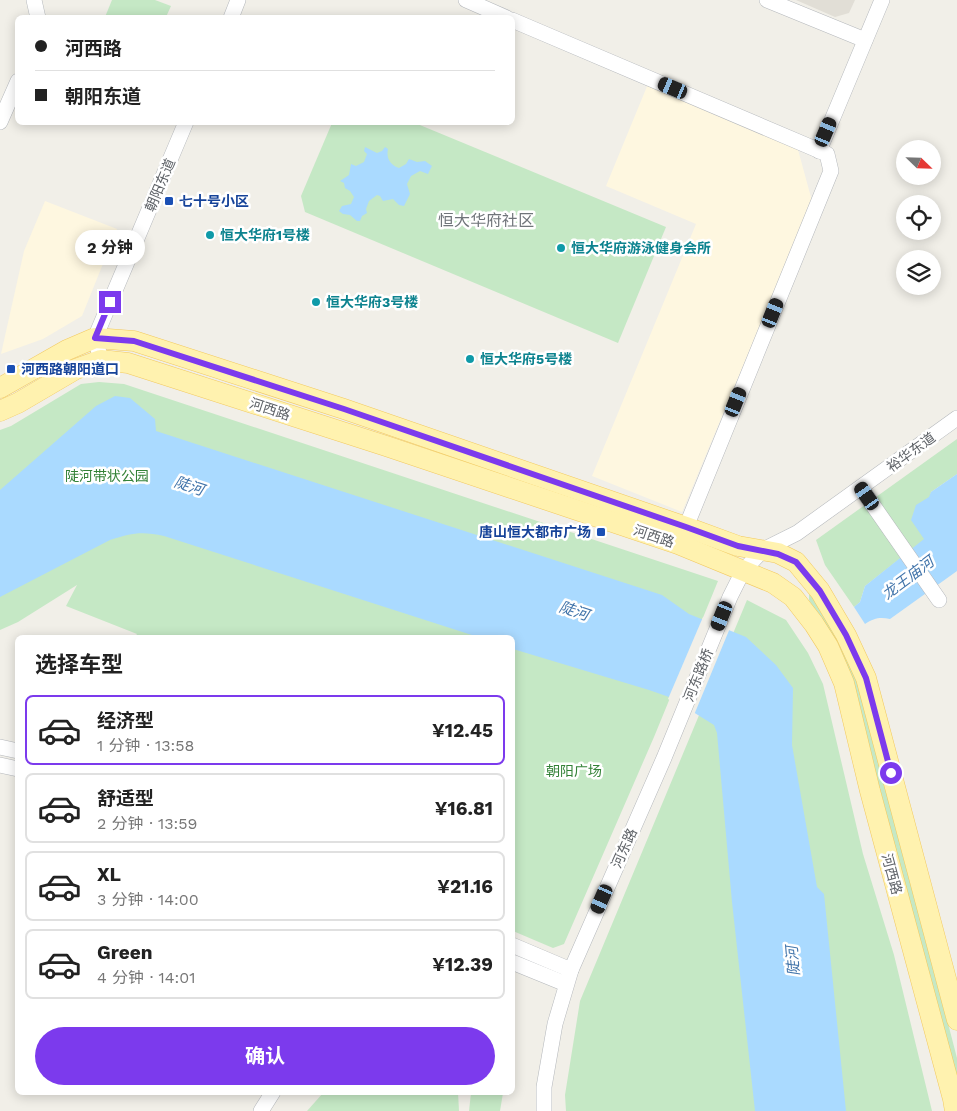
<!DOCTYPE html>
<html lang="zh">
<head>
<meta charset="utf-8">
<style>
	:root { --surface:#fff; --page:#f6f6f6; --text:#222; --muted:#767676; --line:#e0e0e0; --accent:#7c3aed }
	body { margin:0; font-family:"Work Sans","Noto Sans SC",sans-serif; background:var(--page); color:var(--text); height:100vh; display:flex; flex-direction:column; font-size:19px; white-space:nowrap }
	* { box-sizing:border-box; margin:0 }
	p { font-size:16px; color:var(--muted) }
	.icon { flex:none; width:28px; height:28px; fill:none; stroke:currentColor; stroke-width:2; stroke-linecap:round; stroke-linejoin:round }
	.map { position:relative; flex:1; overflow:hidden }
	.sheet { position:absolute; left:15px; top:635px; width:500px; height:460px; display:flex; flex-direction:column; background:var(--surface); border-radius:8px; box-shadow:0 2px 12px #0003 }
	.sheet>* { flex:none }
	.top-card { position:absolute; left:15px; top:15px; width:500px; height:110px; border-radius:8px; box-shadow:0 2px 12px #0003; display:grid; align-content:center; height:110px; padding:0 20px; background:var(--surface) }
	.needle { width:32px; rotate:113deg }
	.tools { position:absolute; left:896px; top:140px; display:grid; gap:10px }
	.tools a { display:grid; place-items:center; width:45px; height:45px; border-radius:50%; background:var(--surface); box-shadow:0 2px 12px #0003; font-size:25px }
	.end { position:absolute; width:22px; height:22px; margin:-11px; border:6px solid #7c3aed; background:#fff; box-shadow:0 0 0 2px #fff }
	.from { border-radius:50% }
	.bubble { position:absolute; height:35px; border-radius:18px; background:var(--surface); box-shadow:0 2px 12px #0003; font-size:16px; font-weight:700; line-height:35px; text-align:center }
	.car { position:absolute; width:15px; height:30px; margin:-15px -8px; border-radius:6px; box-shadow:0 0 4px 1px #0007; background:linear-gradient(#222 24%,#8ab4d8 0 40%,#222 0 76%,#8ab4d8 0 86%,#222 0) }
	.top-card b { display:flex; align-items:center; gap:18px; height:48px; font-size:19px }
	.top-card b+b { border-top:1px solid var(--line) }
	.top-card i { width:12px; height:12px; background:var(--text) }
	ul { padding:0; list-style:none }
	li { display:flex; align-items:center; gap:15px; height:70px; margin:0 10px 8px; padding:0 10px; border:2px solid var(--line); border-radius:8px }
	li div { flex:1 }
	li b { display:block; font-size:19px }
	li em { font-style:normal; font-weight:700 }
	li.active { border-color:var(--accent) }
	li>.icon { width:45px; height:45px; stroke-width:1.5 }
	h2 { padding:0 20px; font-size:22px; line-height:60px }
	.button { display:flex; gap:10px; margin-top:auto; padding:10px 20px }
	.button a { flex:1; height:58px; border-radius:30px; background:var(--accent); color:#fff; font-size:20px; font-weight:700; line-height:58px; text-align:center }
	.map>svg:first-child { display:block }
</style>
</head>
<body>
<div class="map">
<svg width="957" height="1111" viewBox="0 0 957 1111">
	<rect width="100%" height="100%" fill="#f1efe8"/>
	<g fill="#fef7e0">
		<path d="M 648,84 L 797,146 L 812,201 L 682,512 L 592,476 L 696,224 L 606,186 Z"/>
		<path d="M 45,201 L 117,229 L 82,316 L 43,339 L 1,354 L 24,251 Z"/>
	</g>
	<path fill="#e1ded6" d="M 796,0 L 855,0 L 849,13 L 835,17 Z"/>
	<g fill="#c5e8c5">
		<path d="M 112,0 L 155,0 L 171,6 L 166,17 L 105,17 Z"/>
		<path d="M 332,123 L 415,123 L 666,227 L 618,343 L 305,212 L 301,196 Z"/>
		<path d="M 99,382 L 124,384 L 718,581 L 654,737 L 564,944 L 553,948 L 513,931 L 512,638 L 135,637 L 137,634 L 66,606 L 77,585 L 18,622 L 0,630 L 0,430 L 11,426 L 81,384 Z"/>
		<path d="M 957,439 L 957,474 L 931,492 L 925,539 L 865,586 L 860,602 L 854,607 L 825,565 L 816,540 Z"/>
		<path d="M 809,595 L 812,595 L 830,619 L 860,685 L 957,1058 L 957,1082 L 853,687 L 833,638 L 809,600 Z"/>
		<path d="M 747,600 L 786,620 L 808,653 L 823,684 L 863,854 L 894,955 L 932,1111 L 566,1111 L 565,1095 L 580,1001 Z"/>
		<path d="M 458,1092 L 459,1111 L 307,1111 L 323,1093 Z"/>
		<path d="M 471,1093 L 503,1093 L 500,1111 L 469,1111 Z"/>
	</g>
	<g fill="#aadaff">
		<path d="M 365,147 L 377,153 L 382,151 L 385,147 L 388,149 C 386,158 390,165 399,168 L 406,164 L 409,159 L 417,162 L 425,161 L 432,166 L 428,174 L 420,171 L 411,176 L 407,184 L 410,194 L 404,206 L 399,205 L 393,199 L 383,201 L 380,196 L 377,195 L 369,201 L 366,209 L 367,213 L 362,216 L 360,221 L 357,221 L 350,215 L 343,214 L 339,211 L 342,206 L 351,204 L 354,197 L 350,191 L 345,188 L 344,183 L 340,181 L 349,175 L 351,164 L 356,166 L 364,162 L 367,154 L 364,151 Z"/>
		<path d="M 115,396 L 130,398 L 155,419 L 156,431 L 662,595 L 689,614 L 746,637 L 776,665 L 793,688 L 792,745 L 817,887 L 824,894 L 846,1111 L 755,1111 L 732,902 L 717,733 L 714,725 L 669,697 L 649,690 L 513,649 L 512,638 L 478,637 L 164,536 C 142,531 131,533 110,540 L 0,597 L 0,490 L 96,406 Z"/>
		<path d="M 957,474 L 957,571 L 890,619 C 880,617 874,618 865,624 L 854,607 L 860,602 L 865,586 L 924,539 L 911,520 L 916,505 L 929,497 L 931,492 Z"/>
	</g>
	<path fill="#f1efe8" d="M 703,617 L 730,628 L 694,715 L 668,699 Z"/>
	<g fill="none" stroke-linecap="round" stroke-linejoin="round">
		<defs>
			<g id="minor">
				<path d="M 34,0 L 38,18"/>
				<path d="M 466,0 L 507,18"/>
				<path d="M 767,0 L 865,40"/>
				<path d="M 231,18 L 238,0"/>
				<path d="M 512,20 L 827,154 L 831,171 L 686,527"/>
				<path d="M 0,122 L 18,81"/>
				<path d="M 819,151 L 882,0"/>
				<path d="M 101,360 L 95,338 L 186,122"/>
				<path d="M 861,488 L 939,600"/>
				<path d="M 0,747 L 18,751"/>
				<path d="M 0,765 L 18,769"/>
				<path d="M 512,945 L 571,970"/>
				<path d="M 512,962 L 566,984"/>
				<path d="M 261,1111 L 273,1092"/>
				<path d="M 544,1111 L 544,1087 L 555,1024 L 571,970 L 664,758 L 730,597 L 743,571 L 763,550 L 797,533 L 957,418"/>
			</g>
			<g id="major">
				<path d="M 0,388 L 67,350 L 95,338 L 134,341 L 344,409 L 686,527 L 738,546 L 778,553 L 796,562 L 820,591 L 846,635 L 866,678 L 957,1020"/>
				<path d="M 0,411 L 18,403 L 76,369 L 101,360 L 128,363 L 386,446 L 678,544 L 773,583 L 793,597 L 814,624 L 828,646 L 844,683 L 870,791 L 953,1099 L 955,1111"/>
			</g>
		</defs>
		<use href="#minor" stroke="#b5b8bc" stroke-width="16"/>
		<use href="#major" stroke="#f2c960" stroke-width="21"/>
		<use href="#minor" stroke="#fff" stroke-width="15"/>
		<use href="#major" stroke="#fff2af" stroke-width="20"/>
	</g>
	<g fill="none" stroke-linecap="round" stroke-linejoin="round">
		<path stroke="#7c3aed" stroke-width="6" d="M 110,302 L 95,338 L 134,341 L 344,409 L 686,527 L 738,546 L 778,554 L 796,562 L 820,591 L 846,635 L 866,678 L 891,773"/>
	</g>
	<g fill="#1a4fb4" stroke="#fff" stroke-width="2">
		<rect x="164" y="196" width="10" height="10" rx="2.5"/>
		<rect x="6" y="364" width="10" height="10" rx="2.5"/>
		<rect x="596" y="527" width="10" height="10" rx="2.5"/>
	</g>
	<g fill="#0f9aa8" stroke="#fff" stroke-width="2">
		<circle cx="210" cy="235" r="5"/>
		<circle cx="561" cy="248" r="5"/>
		<circle cx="316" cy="302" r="5"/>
		<circle cx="470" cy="359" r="5"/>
	</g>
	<g text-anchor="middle" stroke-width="5" stroke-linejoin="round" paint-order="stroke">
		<g font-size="14" fill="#5f6368" stroke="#fff">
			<text transform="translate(160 185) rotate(-67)" y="5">朝阳东道</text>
			<text transform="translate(270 409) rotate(18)" y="5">河西路</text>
			<text transform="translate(911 452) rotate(-36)" y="5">裕华东道</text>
			<text transform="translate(654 536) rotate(19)" y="5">河西路</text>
			<text transform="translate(698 675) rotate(-68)" y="5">河东路桥</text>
			<text transform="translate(624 848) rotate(-66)" y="5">河东路</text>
			<text transform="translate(892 874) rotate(75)" y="5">河西路</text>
		</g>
		<g font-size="14" font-weight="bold" fill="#164399" stroke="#fff" text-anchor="start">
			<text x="179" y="206">七十号小区</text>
			<text x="21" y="374">河西路朝阳道口</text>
			<text x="591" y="537" text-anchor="end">唐山恒大都市广场</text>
		</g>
		<g font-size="14" font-weight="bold" fill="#0d838f" stroke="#fff" text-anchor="start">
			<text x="220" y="240">恒大华府1号楼</text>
			<text x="571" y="253">恒大华府游泳健身会所</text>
			<text x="326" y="307">恒大华府3号楼</text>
			<text x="480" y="364">恒大华府5号楼</text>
		</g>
		<g font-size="14" fill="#348238" stroke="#fff">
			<text x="107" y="481">陡河带状公园</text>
			<text x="574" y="776">朝阳广场</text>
		</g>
		<g font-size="15" font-style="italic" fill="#4174aa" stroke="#fff">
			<text transform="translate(189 486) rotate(18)" y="5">陡河</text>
			<text transform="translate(908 578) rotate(-37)" y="5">龙王庙河</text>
			<text transform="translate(574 611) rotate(18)" y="5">陡河</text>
			<text transform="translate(793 961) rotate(-95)" y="5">陡河</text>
		</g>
		<g font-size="16" fill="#70757a" stroke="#fff">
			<text x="486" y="226">恒大华府社区</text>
		</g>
	</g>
</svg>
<div class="tools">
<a><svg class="needle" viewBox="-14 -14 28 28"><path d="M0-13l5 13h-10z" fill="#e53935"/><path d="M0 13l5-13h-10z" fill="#767676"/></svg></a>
<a><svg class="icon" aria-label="locate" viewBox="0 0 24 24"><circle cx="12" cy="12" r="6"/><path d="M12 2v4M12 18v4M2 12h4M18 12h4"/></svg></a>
<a><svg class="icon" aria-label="layers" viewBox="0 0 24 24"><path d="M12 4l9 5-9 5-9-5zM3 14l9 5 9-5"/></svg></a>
</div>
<i class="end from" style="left:891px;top:773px"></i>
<i class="end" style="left:110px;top:302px"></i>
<div class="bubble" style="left:75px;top:230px;width:70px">2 分钟</div>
<i class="car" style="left:673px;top:88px;rotate:293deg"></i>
<i class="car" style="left:826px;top:132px;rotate:23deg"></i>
<i class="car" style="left:773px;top:313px;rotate:22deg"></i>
<i class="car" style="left:736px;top:402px;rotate:22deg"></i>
<i class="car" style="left:867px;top:496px;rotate:325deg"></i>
<i class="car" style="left:722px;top:616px;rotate:202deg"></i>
<i class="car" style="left:602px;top:899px;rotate:204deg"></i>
<div class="top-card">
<b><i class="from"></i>河西路</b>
<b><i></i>朝阳东道</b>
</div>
<section class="sheet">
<h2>选择车型</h2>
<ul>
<li class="active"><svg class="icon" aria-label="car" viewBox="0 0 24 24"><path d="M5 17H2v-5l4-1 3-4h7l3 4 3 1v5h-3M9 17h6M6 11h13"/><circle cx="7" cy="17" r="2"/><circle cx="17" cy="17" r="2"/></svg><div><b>经济型</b><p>1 分钟 · 13:58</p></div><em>¥12.45</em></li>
<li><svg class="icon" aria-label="car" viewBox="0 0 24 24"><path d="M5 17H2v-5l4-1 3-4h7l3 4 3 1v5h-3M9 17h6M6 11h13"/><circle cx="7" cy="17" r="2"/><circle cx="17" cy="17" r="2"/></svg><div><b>舒适型</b><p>2 分钟 · 13:59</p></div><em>¥16.81</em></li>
<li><svg class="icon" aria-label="car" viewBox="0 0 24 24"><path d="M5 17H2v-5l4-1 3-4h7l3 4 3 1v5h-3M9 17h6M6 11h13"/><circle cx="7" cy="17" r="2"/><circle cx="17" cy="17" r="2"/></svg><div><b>XL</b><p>3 分钟 · 14:00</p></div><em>¥21.16</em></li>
<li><svg class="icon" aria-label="car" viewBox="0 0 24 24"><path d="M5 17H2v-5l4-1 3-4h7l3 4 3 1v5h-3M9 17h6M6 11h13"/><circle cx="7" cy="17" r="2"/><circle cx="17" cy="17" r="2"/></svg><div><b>Green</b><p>4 分钟 · 14:01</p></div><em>¥12.39</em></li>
</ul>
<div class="button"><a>确认</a></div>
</section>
</div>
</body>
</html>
